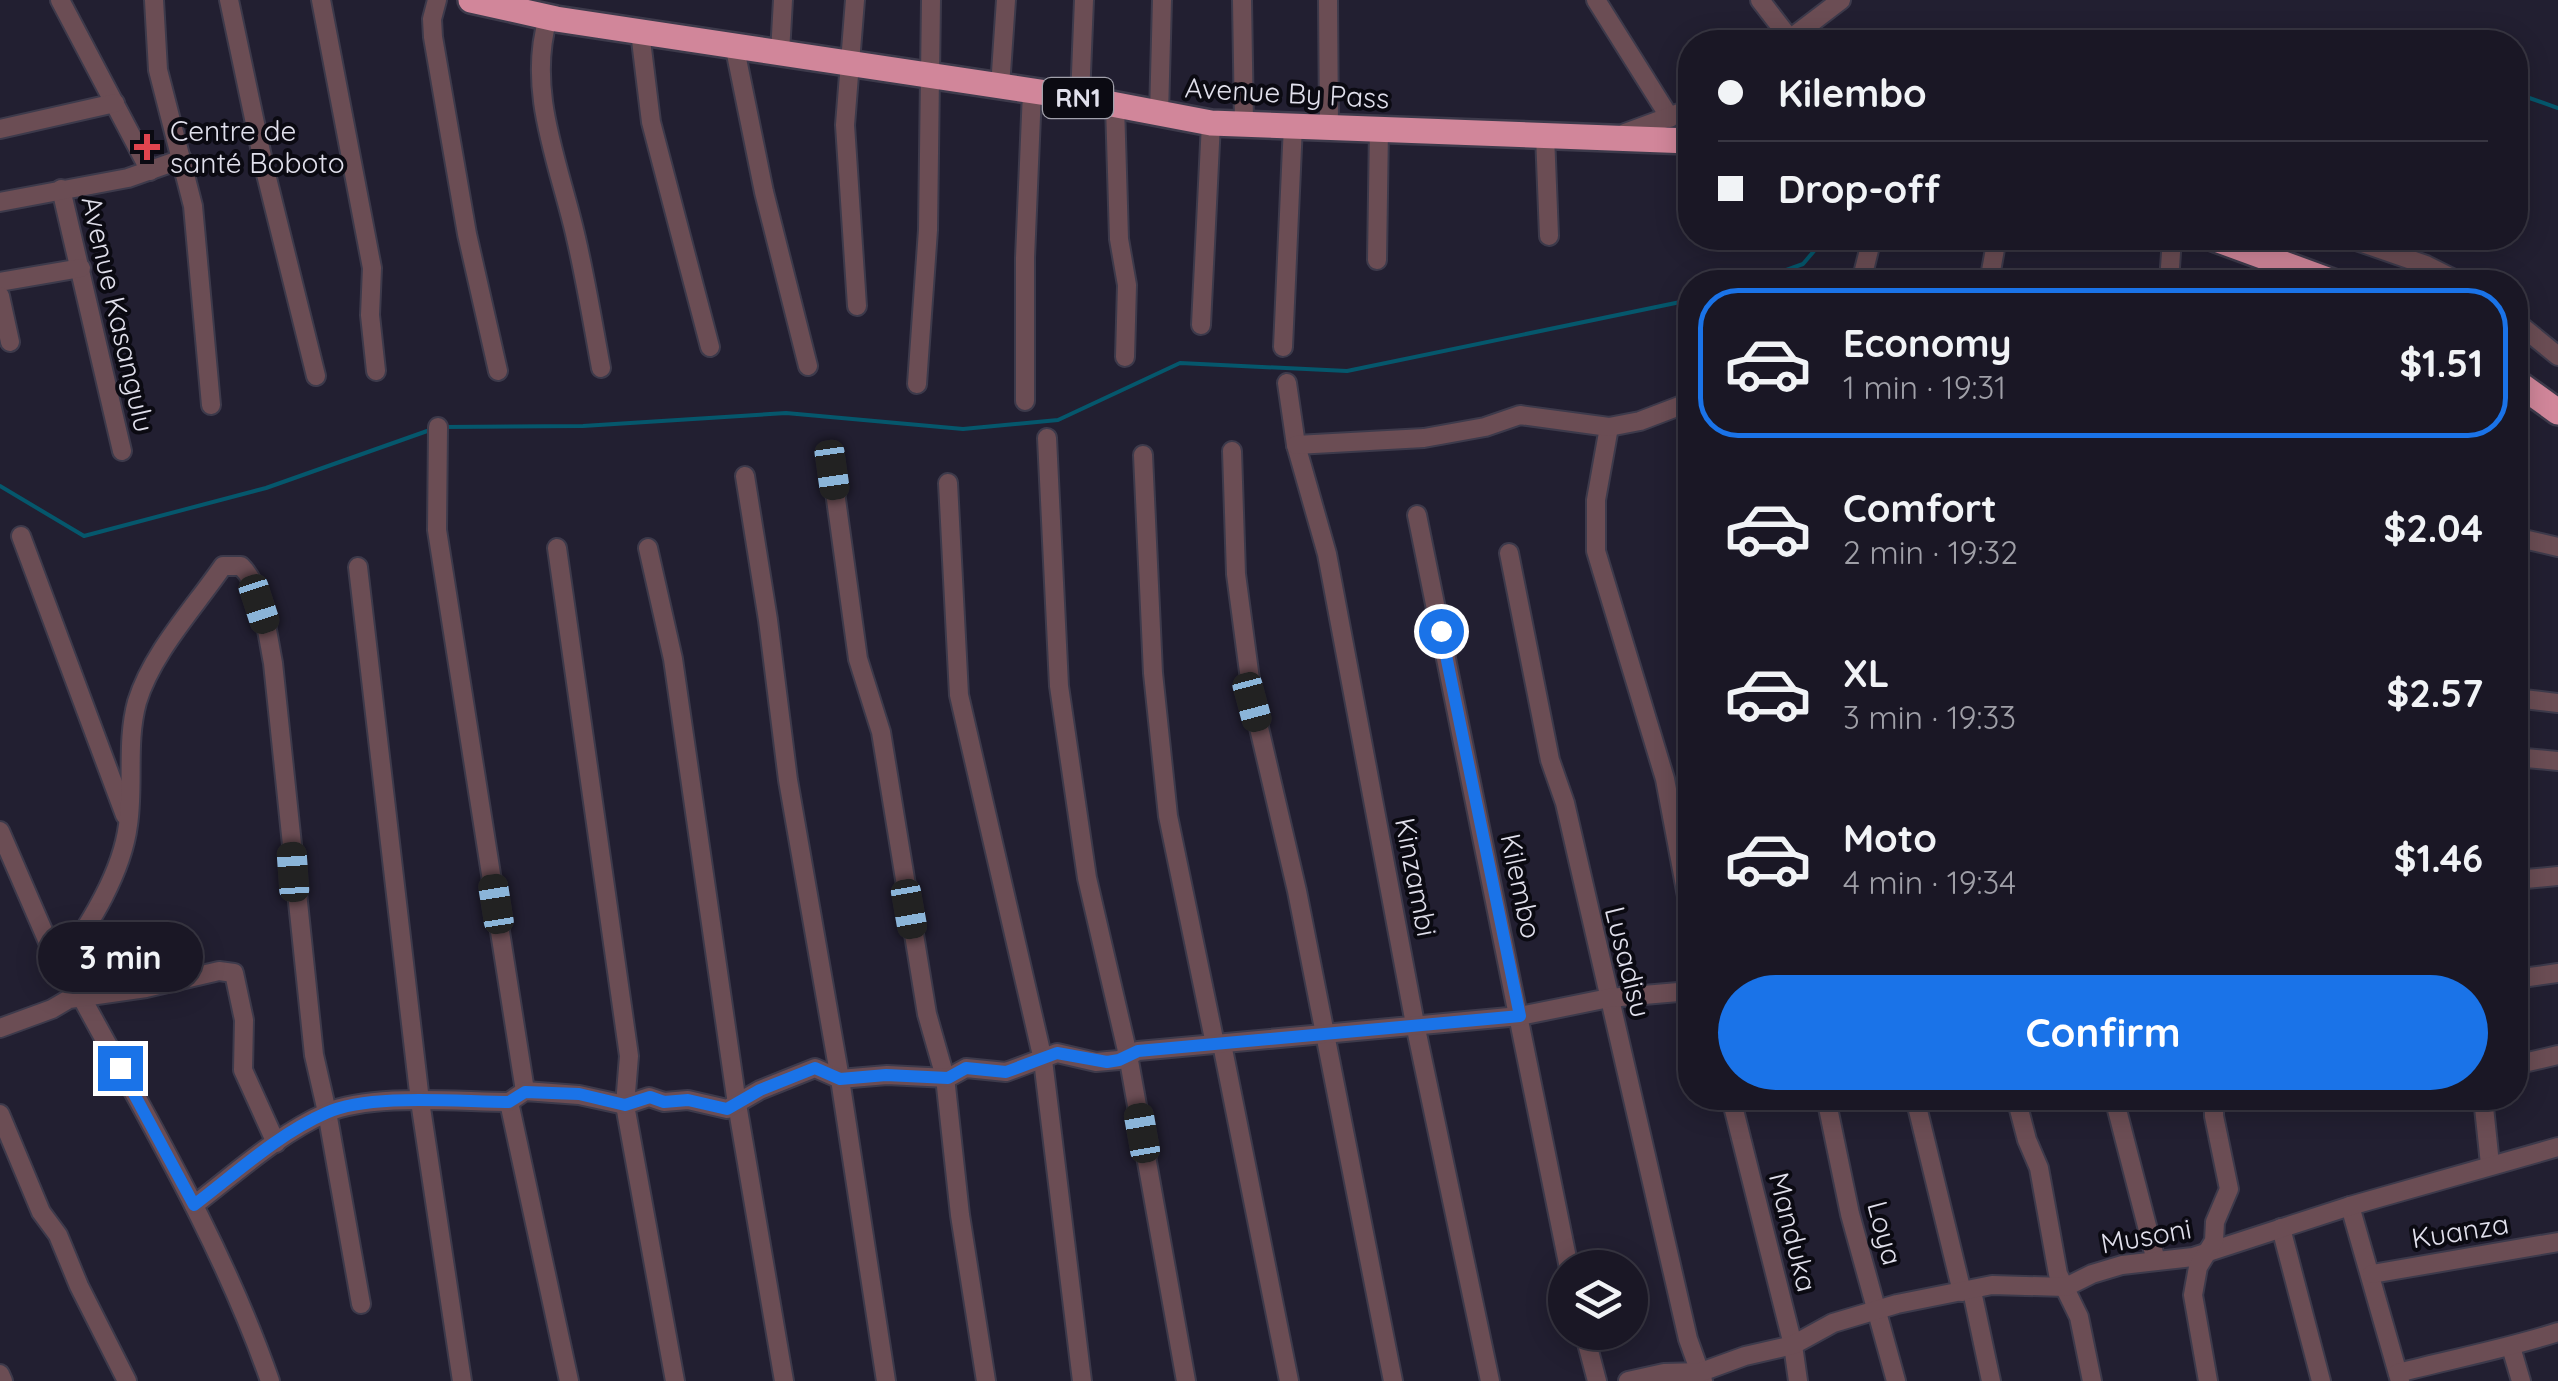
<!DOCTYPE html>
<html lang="en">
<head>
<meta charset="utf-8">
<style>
	:root { --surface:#1a1725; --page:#23202d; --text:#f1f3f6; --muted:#9f9fa7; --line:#383642; --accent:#1a73e8 }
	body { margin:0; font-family:Quicksand,sans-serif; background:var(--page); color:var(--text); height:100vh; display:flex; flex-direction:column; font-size:38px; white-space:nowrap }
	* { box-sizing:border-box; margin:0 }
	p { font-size:32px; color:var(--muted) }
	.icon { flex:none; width:55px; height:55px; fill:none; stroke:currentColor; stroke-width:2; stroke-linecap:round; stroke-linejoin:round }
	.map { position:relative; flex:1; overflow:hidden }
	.sheet { position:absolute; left:1678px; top:270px; width:850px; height:840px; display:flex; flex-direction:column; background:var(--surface); border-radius:40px; box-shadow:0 5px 25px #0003,0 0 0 2px var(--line) }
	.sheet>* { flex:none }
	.guide { position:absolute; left:1678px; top:30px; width:850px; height:220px; border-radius:40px; box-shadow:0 5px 25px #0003,0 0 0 2px var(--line); display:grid; align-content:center; height:220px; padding:0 40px; background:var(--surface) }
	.tools { position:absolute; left:1548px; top:1250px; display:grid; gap:20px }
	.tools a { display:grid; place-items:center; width:100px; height:100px; border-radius:50%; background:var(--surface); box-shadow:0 5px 25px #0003,0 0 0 2px var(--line); font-size:50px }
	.end { position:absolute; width:45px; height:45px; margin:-22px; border:12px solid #1a73e8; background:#fff; box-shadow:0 0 0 5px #fff }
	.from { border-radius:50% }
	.bubble { position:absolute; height:70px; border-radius:35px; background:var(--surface); box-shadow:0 5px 25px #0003,0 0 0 2px var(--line); font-size:32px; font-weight:800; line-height:70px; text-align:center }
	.car { position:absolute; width:30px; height:60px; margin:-30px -15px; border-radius:12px; box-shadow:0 0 8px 2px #0007; background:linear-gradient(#222 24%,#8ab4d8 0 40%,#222 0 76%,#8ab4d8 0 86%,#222 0) }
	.guide b { display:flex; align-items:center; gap:35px; height:95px; font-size:38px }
	.guide b+b { border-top:2px solid var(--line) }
	.guide i { width:25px; height:25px; background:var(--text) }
	ul { padding:18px 0 0; list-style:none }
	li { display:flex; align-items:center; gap:30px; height:150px; margin:0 20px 15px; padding:0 20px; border:5px solid transparent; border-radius:40px }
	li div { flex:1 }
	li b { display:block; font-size:38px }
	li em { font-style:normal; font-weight:800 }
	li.selected { border-color:var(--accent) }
	li>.icon { width:90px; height:90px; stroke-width:1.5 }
	.button { display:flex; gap:20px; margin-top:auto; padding:20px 40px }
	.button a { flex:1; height:115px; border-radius:60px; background:var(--accent); color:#fff; font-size:40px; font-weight:800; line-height:115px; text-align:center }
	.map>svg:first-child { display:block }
</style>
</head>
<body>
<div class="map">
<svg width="2558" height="1381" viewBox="0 0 2558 1381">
	<rect width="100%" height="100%" fill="#221f31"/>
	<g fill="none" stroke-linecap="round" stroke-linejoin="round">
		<g stroke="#05576c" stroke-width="4">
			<path d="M 1945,42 L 1953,39 L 2000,42"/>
			<path d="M 2072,42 L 2123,34 L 2193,42"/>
			<path d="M 2515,93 L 2558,108"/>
			<path d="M 1752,282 L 1803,264 L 1825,238"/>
			<path d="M 444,427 L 583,426 L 786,413 L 963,429 L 1058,420 L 1180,363 L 1347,371 L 1690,300"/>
			<path d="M 0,486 L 84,536 L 266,488 L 430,430"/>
		</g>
		<defs>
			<g id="minor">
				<path d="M 60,0 L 150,171"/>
				<path d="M 154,0 L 158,70 L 193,206 L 211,405"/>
				<path d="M 229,0 L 264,166 L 316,376"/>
				<path d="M 321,0 L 372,268 L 370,315 L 376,371"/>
				<path d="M 437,0 L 432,19 L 433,37 L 467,234 L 498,371"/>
				<path d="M 855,0 L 845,125 L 857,306"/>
				<path d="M 1242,0 L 1244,124"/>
				<path d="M 1328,0 L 1329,127"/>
				<path d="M 1596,0 L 1670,118"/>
				<path d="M 1760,0 L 1790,39"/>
				<path d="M 548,18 C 526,92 560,166 576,238 C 586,281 593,325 601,368"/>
				<path d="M 640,32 L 651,122 L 710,347"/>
				<path d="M 1786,42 L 1841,0"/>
				<path d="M 734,44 L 764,192 L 808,366"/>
				<path d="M 780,53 L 783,0"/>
				<path d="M 1000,87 L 1006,0"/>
				<path d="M 1080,98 L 1084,0"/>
				<path d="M 1115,105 L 1119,239 L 1127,285 L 1125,357"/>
				<path d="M 1159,115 L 1162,0"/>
				<path d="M 0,129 L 115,103"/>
				<path d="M 1625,133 L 1690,109"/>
				<path d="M 1545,135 L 1549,236"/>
				<path d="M 61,189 L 122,451"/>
				<path d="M 0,202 L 128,178 L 182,159"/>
				<path d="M 2348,238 L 2426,265 L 2460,282"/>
				<path d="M 1377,260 L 1379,128"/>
				<path d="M 0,282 L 81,268"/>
				<path d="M 1861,282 L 1872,238"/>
				<path d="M 1989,282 L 1997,238"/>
				<path d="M 2169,282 L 2172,238"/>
				<path d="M 0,296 L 10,342"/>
				<path d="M 2515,321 L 2558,356"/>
				<path d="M 1201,325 L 1211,123"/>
				<path d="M 1283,347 L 1293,125"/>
				<path d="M 1287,383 L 1296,445 L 1327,554 L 1415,1024 L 1490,1381"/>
				<path d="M 917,384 L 928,230 L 931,0"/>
				<path d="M 1025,401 L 1025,258 L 1032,92"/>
				<path d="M 438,427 L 437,530 L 525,1091"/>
				<path d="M 1609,427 L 1596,500 L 1596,551 L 1665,779 L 1690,912"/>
				<path d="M 1047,438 L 1059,686 L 1087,878 L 1128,1055 L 1186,1381"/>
				<path d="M 1296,445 L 1424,438 L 1485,427 L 1520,415 L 1609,427 L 1640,421 L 1690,402"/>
				<path d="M 1232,451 L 1236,574 L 1253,702 L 1297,891 L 1393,1381"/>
				<path d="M 1143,455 L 1153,673 L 1168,816 L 1215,1044"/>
				<path d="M 832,470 L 858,659 L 881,732 L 927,1014 L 945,1077 L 960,1215 L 986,1381"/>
				<path d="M 745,476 L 768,620 L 788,780 L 840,1079 L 886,1381"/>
				<path d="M 948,483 L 959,695 L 1043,1060 L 1082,1381"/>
				<path d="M 1417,515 L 1569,1268"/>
				<path d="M 21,536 L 125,815"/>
				<path d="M 2515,537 L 2558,547"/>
				<path d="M 557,548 L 629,1056 L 625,1105 L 675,1381"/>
				<path d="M 648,548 L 673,659 L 737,1104 L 784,1381"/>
				<path d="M 1509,553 L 1550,760 L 1565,803 L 1688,1339 L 1703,1381"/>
				<path d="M 358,567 L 420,1101 L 462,1381"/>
				<path d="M 2515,698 L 2558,703"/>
				<path d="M 2515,757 L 2558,761"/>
				<path d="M 0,831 L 48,942 L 63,963 C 136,1100 219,1234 270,1381"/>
				<path d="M 2515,880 L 2558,876"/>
				<path d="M 63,963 C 90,923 122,873 128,825 C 134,785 126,742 137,702 C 152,653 194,608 223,566 L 241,566 C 263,588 267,633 273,663 L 314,1055 L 327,1112 L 361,1304"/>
				<path d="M 2515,979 L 2558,973"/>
				<path d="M 0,1028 L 52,1009 L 69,999 L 146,988 L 219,971 L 234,973 L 244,1020 L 243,1070 L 276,1143"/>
				<path d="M 1222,1044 L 1289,1381"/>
				<path d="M 2515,1065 L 2558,1055"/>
				<path d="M 1731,1098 L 1793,1345 L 1798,1381"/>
				<path d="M 1826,1098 L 1850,1214 L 1896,1381"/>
				<path d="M 1915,1098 L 1962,1292"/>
				<path d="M 2016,1098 L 2027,1140 L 2039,1168 L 2058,1274 L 2079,1317 L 2092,1381"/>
				<path d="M 2114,1098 L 2156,1261"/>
				<path d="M 2483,1098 L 2490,1164"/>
				<path d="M 509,1102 L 569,1381"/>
				<path d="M 0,1114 L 41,1212 L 58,1235 L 79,1286 L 127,1381"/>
				<path d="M 194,1205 C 235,1174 278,1134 326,1113 C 372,1093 458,1102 509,1102 L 525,1091 L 579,1095 L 625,1105 L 649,1097 L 664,1102 L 688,1100 L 727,1109 L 760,1090 L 815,1068 L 840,1079 L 887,1075 L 948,1078 L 966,1068 L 1006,1072 L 1057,1053 L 1096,1062 L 1119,1060 L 1138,1051 L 1520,1016 L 1609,998 L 1690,991"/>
				<path d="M 2350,1206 L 2400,1381"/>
				<path d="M 2281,1228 L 2321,1381"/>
				<path d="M 2372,1274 L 2558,1242"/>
				<path d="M 1972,1291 L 1991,1381"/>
				<path d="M 1584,1332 L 1597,1381"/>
				<path d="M 2511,1347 L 2521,1381"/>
				<path d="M 2398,1373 C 2451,1359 2506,1349 2558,1332"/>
				<path d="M 0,1374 L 3,1381"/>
				<path d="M 1628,1381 L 1664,1373 L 1701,1372 L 1745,1356 L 1793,1345 L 1833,1323 L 1897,1304 L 1992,1285 L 2066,1287 L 2092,1274 L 2122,1265 L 2193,1257 L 2350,1206 L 2558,1147"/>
				<path d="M 2208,1381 L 2193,1295 L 2198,1267 L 2214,1241 L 2215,1222 L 2229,1189 L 2214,1116 L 2214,1098"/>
			</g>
			<g id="highway">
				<path d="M 471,0 L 556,19 L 1080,98 L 1211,123 L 1690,141"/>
				<path d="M 2213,238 L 2333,282"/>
				<path d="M 2515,381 L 2558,412"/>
			</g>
		</defs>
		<use href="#minor" stroke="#3d3a4b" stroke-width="22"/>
		<use href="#highway" stroke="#3d3a4b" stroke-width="30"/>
		<use href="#minor" stroke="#6b4d54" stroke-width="18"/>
		<use href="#highway" stroke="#d1869a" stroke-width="25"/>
	</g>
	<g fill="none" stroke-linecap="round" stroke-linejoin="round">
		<path stroke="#1a73e8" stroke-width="12" d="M 120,1068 L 194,1205 C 235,1174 278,1134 326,1113 C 371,1093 458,1102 509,1102 L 525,1092 L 579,1094 L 625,1105 L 650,1097 L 664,1102 L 688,1100 L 727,1109 L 760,1090 L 815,1068 L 840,1079 L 886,1075 L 948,1078 L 966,1068 L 1006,1072 L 1057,1053 L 1107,1062 L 1119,1060 L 1138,1051 L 1520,1016 L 1441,631"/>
	</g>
	<path fill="#e0444e" stroke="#0b0a12" stroke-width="4" d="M142 132h10v10h10v10h-10v10h-10v-10h-10v-10h10z"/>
	<g text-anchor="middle" stroke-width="8" stroke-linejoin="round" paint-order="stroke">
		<rect fill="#0b0a12" stroke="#a1a0ab" stroke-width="2.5" x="1043" y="78" width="70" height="40" rx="8"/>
		<g font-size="25" font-weight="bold" fill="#e1e0ec">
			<text x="1078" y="107">RN1</text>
		</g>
		<g font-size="28" fill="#e1e0ec" stroke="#0b0a12">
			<text transform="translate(1287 93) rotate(3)" y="10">Avenue By Pass</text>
			<text transform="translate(118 314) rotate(77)" y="10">Avenue Kasangulu</text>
			<text transform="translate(1416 877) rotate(79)" y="10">Kinzambi</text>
			<text transform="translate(1521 886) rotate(78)" y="10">Kilembo</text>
			<text transform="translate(1628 962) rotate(76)" y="10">Lusadisu</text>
			<text transform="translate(2460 1231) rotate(-9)" y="10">Kuanza</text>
			<text transform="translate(1793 1232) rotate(76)" y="10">Manduka</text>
			<text transform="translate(1885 1233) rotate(75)" y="10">Loya</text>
			<text transform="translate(2146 1236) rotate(-10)" y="10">Musoni</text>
		</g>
		<g font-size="28" fill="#e1e0ec" stroke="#0b0a12" text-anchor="start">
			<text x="170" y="141">Centre de<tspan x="170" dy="32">santé Boboto</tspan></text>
		</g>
	</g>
</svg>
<div class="tools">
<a><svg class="icon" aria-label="layers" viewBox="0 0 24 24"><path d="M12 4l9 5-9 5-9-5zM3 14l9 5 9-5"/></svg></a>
</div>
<i class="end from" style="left:1441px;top:631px"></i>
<i class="end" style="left:120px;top:1068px"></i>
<div class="bubble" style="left:38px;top:922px;width:165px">3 min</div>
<i class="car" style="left:832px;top:470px;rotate:172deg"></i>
<i class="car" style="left:259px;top:604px;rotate:162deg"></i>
<i class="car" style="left:1252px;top:702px;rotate:165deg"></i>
<i class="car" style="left:293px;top:872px;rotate:356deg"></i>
<i class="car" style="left:496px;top:904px;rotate:351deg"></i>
<i class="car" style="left:909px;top:909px;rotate:170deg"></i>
<i class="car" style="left:1142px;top:1133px;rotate:350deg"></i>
<div class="guide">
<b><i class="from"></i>Kilembo</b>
<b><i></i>Drop-off</b>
</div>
<section class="sheet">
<ul>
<li class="selected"><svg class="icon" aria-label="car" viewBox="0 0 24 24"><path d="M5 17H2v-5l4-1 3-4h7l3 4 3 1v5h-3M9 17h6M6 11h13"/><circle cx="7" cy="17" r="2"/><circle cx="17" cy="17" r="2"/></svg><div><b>Economy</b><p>1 min · 19:31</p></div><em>$1.51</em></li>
<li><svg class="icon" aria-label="car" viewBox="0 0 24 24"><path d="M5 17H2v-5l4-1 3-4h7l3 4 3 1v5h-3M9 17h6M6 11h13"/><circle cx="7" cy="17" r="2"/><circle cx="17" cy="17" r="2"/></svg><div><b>Comfort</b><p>2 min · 19:32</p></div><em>$2.04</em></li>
<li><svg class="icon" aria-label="car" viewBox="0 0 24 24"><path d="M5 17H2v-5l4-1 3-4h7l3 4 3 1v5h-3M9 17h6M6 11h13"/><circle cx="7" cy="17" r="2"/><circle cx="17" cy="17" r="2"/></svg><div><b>XL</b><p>3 min · 19:33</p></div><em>$2.57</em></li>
<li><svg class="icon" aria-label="car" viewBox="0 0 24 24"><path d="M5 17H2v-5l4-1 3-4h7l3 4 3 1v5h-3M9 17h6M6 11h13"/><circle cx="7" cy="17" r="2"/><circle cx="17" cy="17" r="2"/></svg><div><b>Moto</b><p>4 min · 19:34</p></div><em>$1.46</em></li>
</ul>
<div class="button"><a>Confirm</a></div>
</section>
</div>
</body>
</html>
